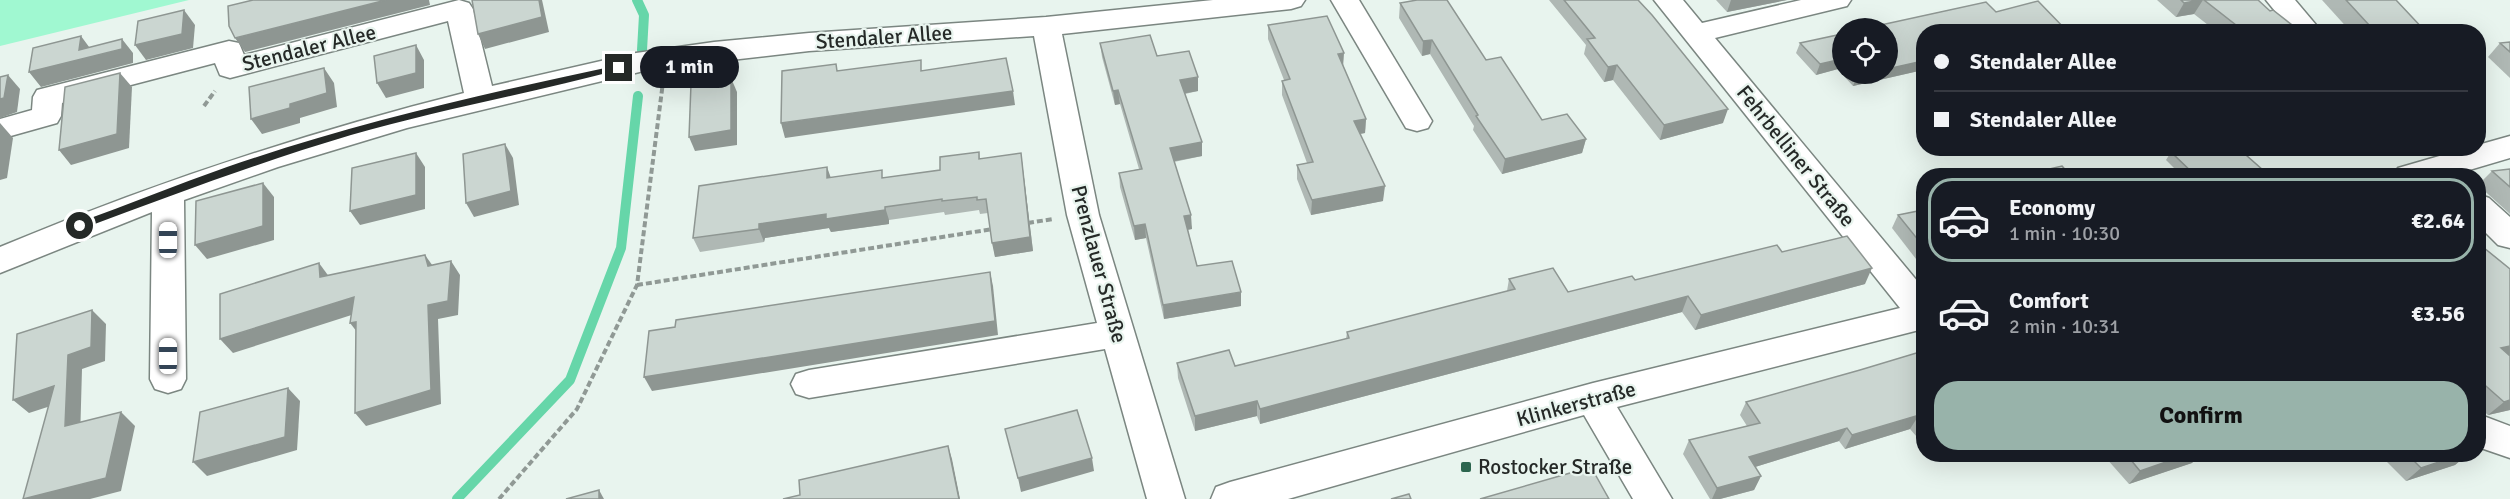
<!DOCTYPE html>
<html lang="en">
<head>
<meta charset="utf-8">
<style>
	:root { --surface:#171b24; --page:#20242c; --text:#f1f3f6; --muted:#9ea1a6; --line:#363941; --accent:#98b3aa }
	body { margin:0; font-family:Signika,sans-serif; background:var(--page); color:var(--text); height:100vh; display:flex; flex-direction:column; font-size:22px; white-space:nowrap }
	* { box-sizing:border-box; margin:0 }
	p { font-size:20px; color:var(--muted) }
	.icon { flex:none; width:33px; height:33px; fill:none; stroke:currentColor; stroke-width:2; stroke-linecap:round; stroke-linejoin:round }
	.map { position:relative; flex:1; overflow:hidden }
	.details { position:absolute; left:1916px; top:168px; width:570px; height:294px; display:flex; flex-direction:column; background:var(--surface); border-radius:24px; box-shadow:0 6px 24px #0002 }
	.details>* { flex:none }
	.hud { position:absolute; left:1916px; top:24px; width:570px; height:132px; border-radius:24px; box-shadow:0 6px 24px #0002; display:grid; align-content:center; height:132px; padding:0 18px; background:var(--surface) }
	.fabs { position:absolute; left:1832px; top:18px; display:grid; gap:12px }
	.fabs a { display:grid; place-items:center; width:66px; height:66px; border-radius:50%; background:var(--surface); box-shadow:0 6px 24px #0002; font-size:30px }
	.end { position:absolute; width:27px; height:27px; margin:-14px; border:8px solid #252927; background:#fff; box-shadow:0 0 0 3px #fff }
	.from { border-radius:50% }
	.bubble { position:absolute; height:42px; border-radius:21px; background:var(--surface); box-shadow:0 6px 24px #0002; font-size:20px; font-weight:800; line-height:42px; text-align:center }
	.car { position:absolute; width:18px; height:36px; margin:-18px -9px; border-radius:8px; box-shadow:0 0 4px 2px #0007; background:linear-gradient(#fff 24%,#345 0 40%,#fff 0 76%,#345 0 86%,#fff 0) }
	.hud b { display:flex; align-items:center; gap:21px; height:57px; font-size:22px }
	.hud b+b { border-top:2px solid var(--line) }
	.hud i { width:15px; height:15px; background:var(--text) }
	ul { padding:10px 0 0; list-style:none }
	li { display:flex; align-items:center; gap:18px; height:84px; margin:0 12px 9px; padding:0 6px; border:3px solid transparent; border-radius:24px }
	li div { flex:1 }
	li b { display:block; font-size:22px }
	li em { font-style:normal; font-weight:800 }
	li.current { border-color:var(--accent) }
	li>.icon { width:54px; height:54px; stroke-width:1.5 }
	.action { display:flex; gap:12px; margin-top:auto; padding:12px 18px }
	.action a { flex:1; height:69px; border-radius:24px; background:var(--accent); color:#111; font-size:24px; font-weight:800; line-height:69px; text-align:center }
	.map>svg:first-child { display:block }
</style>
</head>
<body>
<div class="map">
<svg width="2510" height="499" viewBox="0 0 2510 499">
	<rect width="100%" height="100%" fill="#e8f4ee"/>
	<path fill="#a0f8d1" d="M 0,0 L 189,0 L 0,46 Z"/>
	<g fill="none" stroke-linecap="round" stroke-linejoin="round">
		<g stroke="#66d6a9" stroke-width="10">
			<path d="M 637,0 L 644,15 L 642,50"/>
			<path d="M 457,499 L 570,380 L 621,248 L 638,96"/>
		</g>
		<defs>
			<g id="minor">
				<path d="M 459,0 L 469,3 L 473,9 L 492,86 L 636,53 L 714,42 L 809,33 L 1046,17 L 1213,0 L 1305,0 L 1301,6 L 1291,9 L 1062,34 L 1099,215 L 1185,499 L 1147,499 L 1105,349 L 809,398 L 796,394 L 791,384 L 796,374 L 809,370 L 1097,323 L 1067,215 L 1034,36 L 809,51 L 652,69 L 407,128 L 278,167 L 184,200 L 186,379 L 181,389 L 168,393 L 155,389 L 150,379 L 152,212 L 0,273 L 0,247 C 151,184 305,133 464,93 L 448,21 L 230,78 L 220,75 L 215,63 L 62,103 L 61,116 L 57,123 L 0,139 L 0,119 L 32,110 L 33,97 L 37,90 L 229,41 L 239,43 L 244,55 Z"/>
				<path d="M 1331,0 L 1359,0 L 1432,121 L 1428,128 L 1417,131 L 1406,128 Z"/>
				<path d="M 1654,0 L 1683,0 L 1702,23 L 1801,0 L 1851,0 L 1847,6 L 1715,38 L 1923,288 L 1923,329 L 1617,407 L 1672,499 L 1633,499 L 1584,415 L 1288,499 L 1211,499 L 1216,487 L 1230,482 L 1593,383 L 1900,308 Z"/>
				<path d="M 2266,0 L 2295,0 L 2322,32 L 2292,32 Z"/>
				<path d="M 2510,136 L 2510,158 L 2449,176 L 2394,176 L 2398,168 L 2467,148 L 2478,148 L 2478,145 Z"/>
				<path d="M 2478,194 L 2489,198 L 2510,217 L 2510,248 L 2498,245 L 2478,225 Z"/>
				<path d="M 2478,414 L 2510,426 L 2510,458 L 2478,447 Z"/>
			</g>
		</defs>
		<use href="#minor" stroke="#7b8681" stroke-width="3"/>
		<g stroke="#909995" stroke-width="4" stroke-dasharray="6 3" stroke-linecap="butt">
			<path d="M 204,106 L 215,91"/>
			<path d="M 1028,223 L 1053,219"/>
			<path d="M 637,285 L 993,229"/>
			<path d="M 499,499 L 577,409 L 637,285 L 663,82"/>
		</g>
		<use href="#minor" fill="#fff" fill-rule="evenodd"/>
	</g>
	<g fill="#afb8b4">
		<path d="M 1549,0 L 1638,0 L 1723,123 L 1660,140 L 1613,80 L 1604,82 L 1584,54 L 1586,45 Z"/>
		<path d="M 1716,0 L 1787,0 L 1727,12 Z"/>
		<path d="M 2157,0 L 2258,0 L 2270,11 L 2301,32 L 2217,32 L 2194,14 L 2176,17 Z"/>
		<path d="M 2322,0 L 2396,0 L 2426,32 L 2351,32 Z"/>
		<path d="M 2038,1 L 2068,32 L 1923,32 L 1923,70 L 1853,86 L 1842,74 L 1887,74 L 1887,28 L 1867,28 L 1986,2 L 1996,12 Z"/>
		<path d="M 1400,3 L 1486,60 L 1542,120 L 1586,139 L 1582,153 L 1502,174 L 1473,130 L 1474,126 L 1430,54 L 1422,56 L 1399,18 Z"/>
		<path d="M 1268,25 L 1343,66 L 1366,119 L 1365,133 L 1360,134 L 1383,201 L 1311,215 L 1297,179 L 1297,165 L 1307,163 L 1282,95 L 1282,81 L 1284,80 L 1268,39 Z"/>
		<path d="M 1842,34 L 1842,74 L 1838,69 L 1816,75 L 1796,53 L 1800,43 Z"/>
		<path d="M 2510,42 L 2510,78 L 2488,57 L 2500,43 Z"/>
		<path d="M 1100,43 L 1157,56 L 1198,91 L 1185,94 L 1202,142 L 1202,156 L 1174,162 L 1192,229 L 1188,230 L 1197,266 L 1241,306 L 1164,319 L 1146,238 L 1135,240 L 1120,187 L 1119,173 L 1139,169 L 1120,104 L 1115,105 L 1102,57 Z"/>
		<path d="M 979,152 L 980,159 L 1021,153 L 1033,251 L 995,257 L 988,213 L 980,214 L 979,210 L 945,215 L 944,212 L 889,220 L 889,224 L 831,232 L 829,228 L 765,238 L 764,242 L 700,252 L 693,238 L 831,177 L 884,178 L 940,170 Z"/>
		<path d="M 2171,152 L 2261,176 L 2182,176 L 2166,160 Z"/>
		<path d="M 2510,169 L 2510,214 L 2478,185 L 2492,171 Z"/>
		<path d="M 1923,210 L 1923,268 L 1892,228 L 1898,215 Z"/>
		<path d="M 2478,243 L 2510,410 L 2488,415 L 2478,406 Z"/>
		<path d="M 1782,252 L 1865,284 L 1695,330 L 1682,312 L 1260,424 L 1257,416 L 1195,431 L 1178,378 L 1177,363 L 1235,366 L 1346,339 L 1347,332 L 1507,291 L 1509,279 L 1568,292 L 1635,280 Z"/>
		<path d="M 1923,351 L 1923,444 L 1910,429 L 1845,449 L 1839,441 L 1755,467 L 1761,476 L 1754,490 L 1720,499 L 1710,499 L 1683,454 L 1689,440 L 1747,426 L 1740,415 L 1746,402 L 1860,370 Z"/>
		<path d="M 1931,454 L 1952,454 L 1936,460 Z"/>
		<path d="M 2109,454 L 2200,454 L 2192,463 L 2129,484 L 2106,458 Z"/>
		<path d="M 2379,454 L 2468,454 L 2455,465 L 2406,481 Z"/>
	</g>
	<g fill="#8e9692">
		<path d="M 386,0 L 429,0 L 430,5 L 245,52 L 235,38 Z"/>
		<path d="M 539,0 L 542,0 L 549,32 L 485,49 L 478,34 Z"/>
		<path d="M 1731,0 L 1787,0 L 1727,12 Z"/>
		<path d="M 2200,0 L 2203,0 L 2194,14 L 2176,17 L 2184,3 Z"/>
		<path d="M 184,10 L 195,25 L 193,48 L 146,60 L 135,45 Z"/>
		<path d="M 81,36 L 92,51 L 122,39 L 133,53 L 133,63 L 41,87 L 29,72 L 79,50 Z"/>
		<path d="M 1432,40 L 1430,54 L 1422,56 L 1423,41 Z"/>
		<path d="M 416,45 L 424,60 L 424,88 L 386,98 L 377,83 Z"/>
		<path d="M 1344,53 L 1343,68 L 1338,54 Z"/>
		<path d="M 1842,59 L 1838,69 L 1816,75 L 1820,64 Z"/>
		<path d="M 1923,61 L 1923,70 L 1853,86 L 1857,76 L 1867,74 L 1887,74 L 1887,69 Z"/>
		<path d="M 1617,65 L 1613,80 L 1604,82 L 1608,67 Z"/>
		<path d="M 324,68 L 334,83 L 337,107 L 300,118 L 300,123 L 262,134 L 251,119 L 290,104 Z"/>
		<path d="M 120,73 L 132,87 L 129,148 L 71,165 L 59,150 Z"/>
		<path d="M 8,75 L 20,89 L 17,112 L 0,118 L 0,99 Z"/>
		<path d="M 1198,77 L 1198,91 L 1181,94 L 1180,80 Z"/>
		<path d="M 731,78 L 737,92 L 737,145 L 695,151 L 689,137 Z"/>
		<path d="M 1118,90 L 1120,104 L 1115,105 L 1113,91 Z"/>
		<path d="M 1013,91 L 1015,105 L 785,138 L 781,123 Z"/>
		<path d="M 1728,109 L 1723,123 L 1660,140 L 1664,125 Z"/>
		<path d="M 1366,119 L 1365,133 L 1353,135 L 1354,121 Z"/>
		<path d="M 0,123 L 13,138 L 7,178 L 0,180 Z"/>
		<path d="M 1586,139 L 1582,153 L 1502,174 L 1505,159 Z"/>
		<path d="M 1202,142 L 1202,156 L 1170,162 L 1170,148 Z"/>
		<path d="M 505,144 L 513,158 L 519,205 L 474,217 L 466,203 Z"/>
		<path d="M 416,153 L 425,167 L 425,209 L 360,225 L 350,211 Z"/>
		<path d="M 1021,153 L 1033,251 L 995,257 L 992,243 Z"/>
		<path d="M 827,167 L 832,181 L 827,178 Z"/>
		<path d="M 2264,171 L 2261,176 L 2249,176 Z"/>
		<path d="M 263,183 L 274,197 L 274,240 L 207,259 L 195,245 Z"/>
		<path d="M 1385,186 L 1383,201 L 1311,215 L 1312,200 Z"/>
		<path d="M 885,207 L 889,220 L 889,224 L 831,232 L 829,228 L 765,238 L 764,242 L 759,229 L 759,224 L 826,214 Z"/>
		<path d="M 1191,215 L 1192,229 L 1185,230 L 1184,216 Z"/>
		<path d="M 1145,224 L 1146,238 L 1135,240 L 1134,226 Z"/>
		<path d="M 425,255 L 435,269 L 428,266 Z"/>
		<path d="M 451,261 L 460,275 L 458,315 L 438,319 L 441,404 L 366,426 L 355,413 L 428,305 Z"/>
		<path d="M 319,263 L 330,278 L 320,277 Z"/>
		<path d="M 1872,268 L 1865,284 L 1695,330 L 1701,315 Z"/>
		<path d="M 990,272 L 993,286 L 998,335 L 652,391 L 644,377 Z"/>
		<path d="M 1241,292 L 1241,306 L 1164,319 L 1163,305 Z"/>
		<path d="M 1688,296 L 1682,312 L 1260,424 L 1260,409 Z"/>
		<path d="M 354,297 L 364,311 L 233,353 L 220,339 Z"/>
		<path d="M 92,310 L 106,324 L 105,361 L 82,369 L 80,440 L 65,426 L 66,401 L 29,413 L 13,400 L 68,355 Z"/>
		<path d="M 356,322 L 361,337 L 350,323 Z"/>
		<path d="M 2510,346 L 2510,356 L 2501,348 Z"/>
		<path d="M 288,388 L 300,401 L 297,450 L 207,476 L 193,462 Z"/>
		<path d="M 2510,400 L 2510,410 L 2488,415 L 2504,402 Z"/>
		<path d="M 1257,401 L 1257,416 L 1195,431 L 1195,416 Z"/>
		<path d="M 121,412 L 135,426 L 121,491 L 90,499 L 23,499 Z"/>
		<path d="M 1919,415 L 1910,429 L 1845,449 L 1852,435 Z"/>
		<path d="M 1847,428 L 1839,441 L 1742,471 L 1749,457 Z"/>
		<path d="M 948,446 L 952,459 L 960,499 L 959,499 Z"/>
		<path d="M 1939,454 L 1952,454 L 1936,460 Z"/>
		<path d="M 2189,454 L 2200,454 L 2192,463 L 2129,484 L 2140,471 Z"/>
		<path d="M 2463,454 L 2468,454 L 2455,465 L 2406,481 L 2421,468 Z"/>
		<path d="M 1092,458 L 1094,471 L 1021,492 L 1018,478 Z"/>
		<path d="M 1761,476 L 1754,490 L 1720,499 L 1712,499 L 1717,488 Z"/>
		<path d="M 599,490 L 604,499 L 599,499 Z"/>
	</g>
	<g fill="#cbd6d1" stroke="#8e9692" stroke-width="1.5">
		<path d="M 253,0 L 386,0 L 235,38 L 229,26 L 228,6 Z"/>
		<path d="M 472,0 L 539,0 L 542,17 L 478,34 Z"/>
		<path d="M 1417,0 L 1447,0 L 1486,60 L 1501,57 L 1542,120 L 1567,114 L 1586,139 L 1505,159 L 1476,116 L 1478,115 L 1432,40 L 1423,41 L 1400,3 Z"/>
		<path d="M 1564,0 L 1638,0 L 1652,15 L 1728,109 L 1664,125 L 1617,65 L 1608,67 L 1587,39 L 1595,38 Z"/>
		<path d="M 2181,0 L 2200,0 L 2184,3 Z"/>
		<path d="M 2204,0 L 2258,0 L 2270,11 L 2273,10 L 2301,32 L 2245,32 Z"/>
		<path d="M 2346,0 L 2396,0 L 2426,32 L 2385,32 L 2380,26 L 2370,26 Z"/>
		<path d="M 2038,1 L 2068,32 L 1923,32 L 1923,61 L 1887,69 L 1887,28 L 1867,28 L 1986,2 L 1996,12 Z"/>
		<path d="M 184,10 L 182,34 L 135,45 L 138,21 Z"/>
		<path d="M 1327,16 L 1344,53 L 1338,54 L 1366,119 L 1354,121 L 1385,186 L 1312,200 L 1297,165 L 1313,162 L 1282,81 L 1290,79 L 1268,25 Z"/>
		<path d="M 1842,34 L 1842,59 L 1820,64 L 1800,43 Z"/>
		<path d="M 1150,35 L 1157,56 L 1189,51 L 1198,77 L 1180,80 L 1202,142 L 1170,148 L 1191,215 L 1184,216 L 1197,266 L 1232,261 L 1241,292 L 1163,305 L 1145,224 L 1134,226 L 1119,173 L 1142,169 L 1118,90 L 1113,91 L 1100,43 Z"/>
		<path d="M 81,36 L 79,50 L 122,39 L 122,49 L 29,72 L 33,48 Z"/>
		<path d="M 2510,42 L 2510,52 L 2500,43 Z"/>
		<path d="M 416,45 L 416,73 L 377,83 L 374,56 Z"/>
		<path d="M 1006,58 L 1013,91 L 781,123 L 782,71 L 836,64 L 837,71 L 921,60 L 921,71 Z"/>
		<path d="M 324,68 L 327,93 L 290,104 L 290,108 L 251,119 L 249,87 Z"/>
		<path d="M 120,73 L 117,134 L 59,150 L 65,87 Z"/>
		<path d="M 1856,74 L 1867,74 L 1857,76 Z"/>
		<path d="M 8,75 L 4,98 L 0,99 L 0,77 Z"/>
		<path d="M 731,78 L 731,130 L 689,137 L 691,84 Z"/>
		<path d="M 505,144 L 511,191 L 466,203 L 463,154 Z"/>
		<path d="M 2185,148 L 2238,148 L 2264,171 L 2249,176 L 2196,176 L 2171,152 Z"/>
		<path d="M 979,152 L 979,159 L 1021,153 L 1030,237 L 992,243 L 986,199 L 977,200 L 977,197 L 942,201 L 942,199 L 885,207 L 885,210 L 826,219 L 826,214 L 759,224 L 759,229 L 693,238 L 699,186 L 827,167 L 827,178 L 882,170 L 882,178 L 940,170 L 940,157 Z"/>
		<path d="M 416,153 L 416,195 L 350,211 L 352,168 Z"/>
		<path d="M 2062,166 L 2071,176 L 2029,176 L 2028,174 Z"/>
		<path d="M 2510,169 L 2510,187 L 2492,171 Z"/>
		<path d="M 2128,171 L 2132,176 L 2111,176 Z"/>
		<path d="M 263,183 L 263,226 L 195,245 L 196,201 Z"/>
		<path d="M 1923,210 L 1923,246 L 1898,215 Z"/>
		<path d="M 1847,236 L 1872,268 L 1701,315 L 1688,296 L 1260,409 L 1257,401 L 1195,416 L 1177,363 L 1229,350 L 1235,366 L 1349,338 L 1347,332 L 1515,289 L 1509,279 L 1553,268 L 1568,292 L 1632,276 L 1635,280 L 1777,245 L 1782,252 Z"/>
		<path d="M 2478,243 L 2510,269 L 2510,346 L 2501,348 L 2510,356 L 2510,400 L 2504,402 L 2478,379 Z"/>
		<path d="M 425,255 L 428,266 L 451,261 L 448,301 L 428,305 L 431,390 L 355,413 L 356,322 L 350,323 L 354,297 L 220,339 L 220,294 L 319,263 L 320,277 Z"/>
		<path d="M 990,272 L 995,321 L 644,377 L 649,331 L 675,327 L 676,320 Z"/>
		<path d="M 92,310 L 91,347 L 68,355 L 65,426 L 121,412 L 106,478 L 23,499 L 54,386 L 13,400 L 17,334 Z"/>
		<path d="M 1923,351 L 1923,420 L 1919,415 L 1852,435 L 1847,428 L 1749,457 L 1761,476 L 1717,488 L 1689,440 L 1760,423 L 1746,402 L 1860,370 Z"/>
		<path d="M 288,388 L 285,437 L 193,462 L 200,412 Z"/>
		<path d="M 1077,410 L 1092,458 L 1018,478 L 1005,429 Z"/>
		<path d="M 948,446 L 959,499 L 783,499 L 800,495 L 799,480 Z"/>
		<path d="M 2126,454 L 2189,454 L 2140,471 Z"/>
		<path d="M 2407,454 L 2463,454 L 2421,468 Z"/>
		<path d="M 1591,467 L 1609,499 L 1480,499 Z"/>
		<path d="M 599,490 L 599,499 L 566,499 Z"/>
		<path d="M 1409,494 L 1411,499 L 1391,499 Z"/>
	</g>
	<path fill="#252927" d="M 619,65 L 622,66 L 622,69 C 532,93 441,109 351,135 C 260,162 172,195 84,228 L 80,229 L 75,226 L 77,223 C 127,205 176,185 227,167 C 354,123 487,93 619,65 Z"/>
	<rect fill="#2c654e" stroke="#e8f4ee" stroke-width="2" x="1460" y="461" width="12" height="12" rx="3"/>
	<g text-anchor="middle" stroke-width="4.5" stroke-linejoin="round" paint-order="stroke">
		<g font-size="21" fill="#252927" stroke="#e8f4ee">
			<text transform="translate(884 37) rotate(-4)" y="7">Stendaler Allee</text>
			<text transform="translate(309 48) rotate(-14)" y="7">Stendaler Allee</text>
			<text transform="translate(1796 156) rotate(51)" y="7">Fehrbelliner Straße</text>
			<text transform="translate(1099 264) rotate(75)" y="7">Prenzlauer Straße</text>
			<text transform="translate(1576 404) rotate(-15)" y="7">Klinkerstraße</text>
		</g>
		<g font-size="21" fill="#252927" stroke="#e8f4ee" text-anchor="start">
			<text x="1478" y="474">Rostocker Straße</text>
		</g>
	</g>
</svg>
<div class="fabs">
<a><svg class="icon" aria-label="locate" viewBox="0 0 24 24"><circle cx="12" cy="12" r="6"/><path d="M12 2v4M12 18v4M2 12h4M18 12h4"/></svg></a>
</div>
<i class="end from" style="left:80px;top:226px"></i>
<i class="end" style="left:619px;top:68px"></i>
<div class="bubble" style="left:640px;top:46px;width:99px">1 min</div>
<i class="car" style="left:168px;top:240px;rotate:0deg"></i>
<i class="car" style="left:168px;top:356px;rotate:0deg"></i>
<div class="hud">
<b><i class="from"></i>Stendaler Allee</b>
<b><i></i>Stendaler Allee</b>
</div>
<section class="details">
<ul>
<li class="current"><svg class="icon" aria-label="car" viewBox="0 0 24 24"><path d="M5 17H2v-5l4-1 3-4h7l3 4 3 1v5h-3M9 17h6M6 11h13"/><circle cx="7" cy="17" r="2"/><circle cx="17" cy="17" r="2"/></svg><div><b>Economy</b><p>1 min · 10:30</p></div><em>€2.64</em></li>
<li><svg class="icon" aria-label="car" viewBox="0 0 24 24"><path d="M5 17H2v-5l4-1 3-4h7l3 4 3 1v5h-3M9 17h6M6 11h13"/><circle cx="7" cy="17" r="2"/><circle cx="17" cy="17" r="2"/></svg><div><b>Comfort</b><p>2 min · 10:31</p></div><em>€3.56</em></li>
</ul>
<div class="action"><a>Confirm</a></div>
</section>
</div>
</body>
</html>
